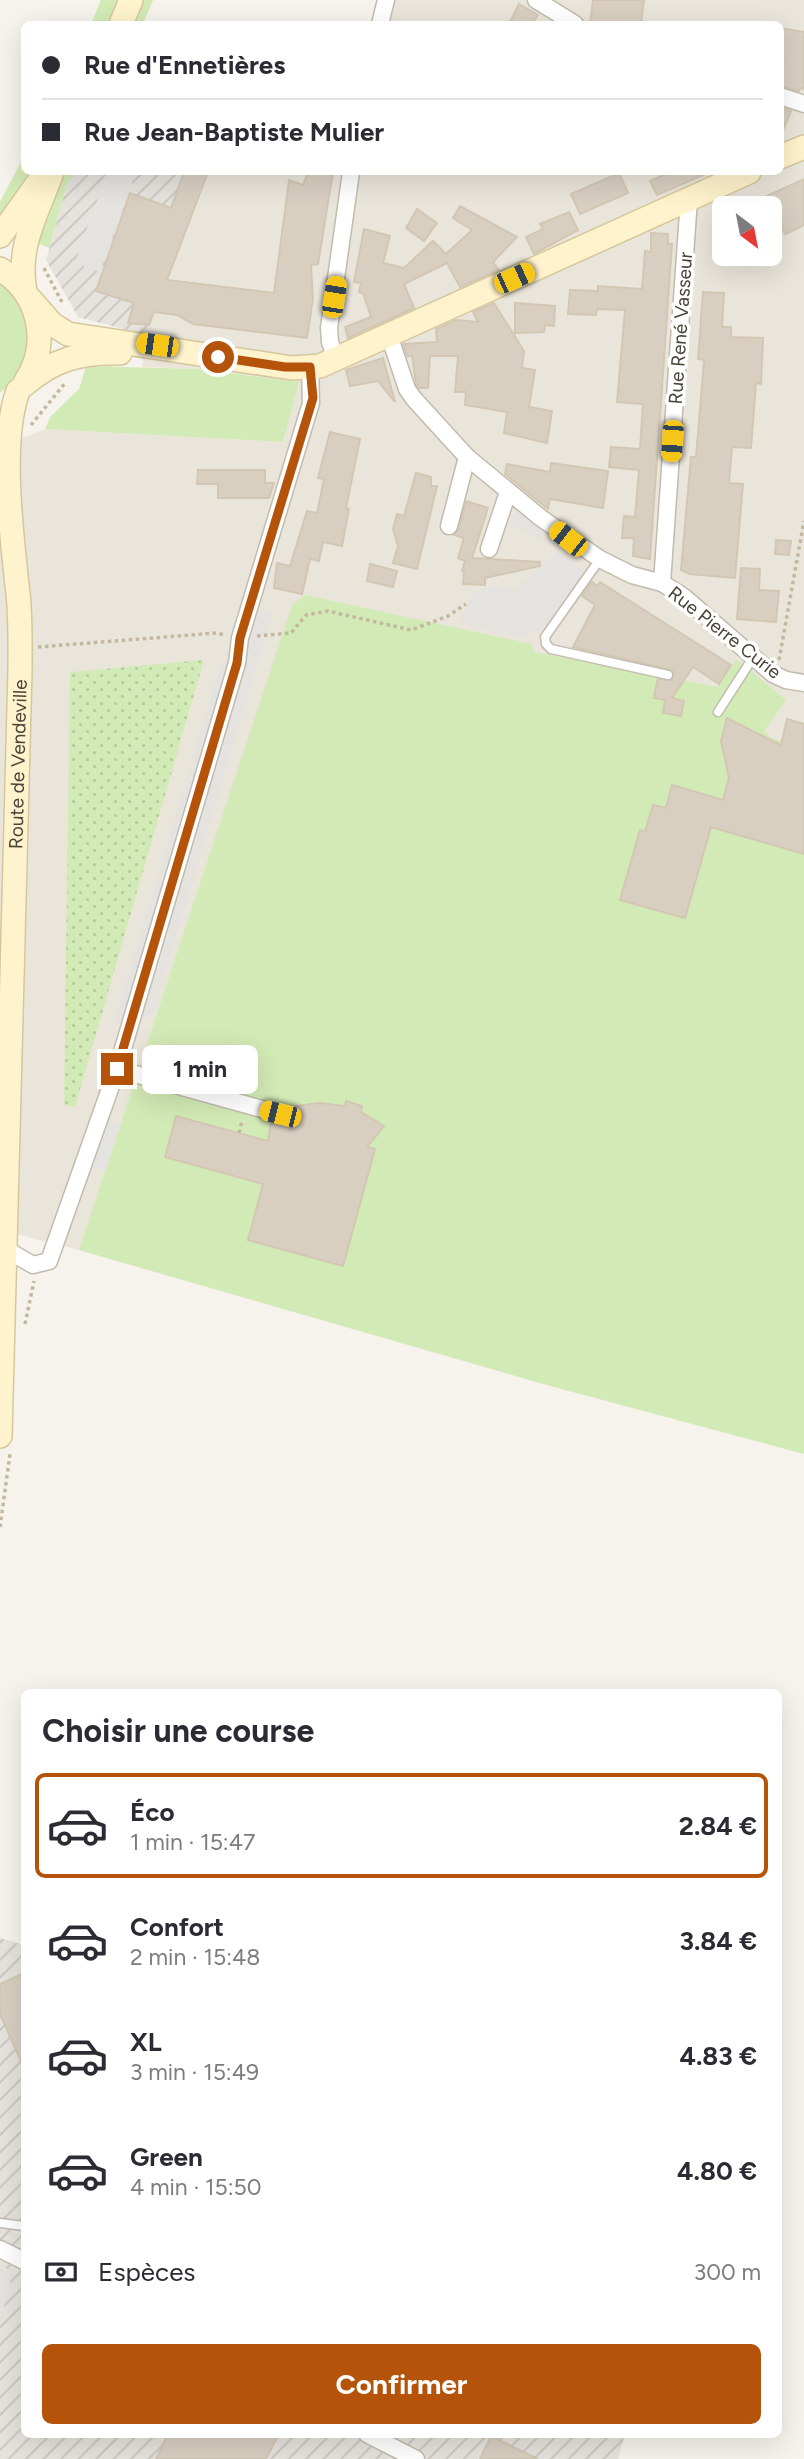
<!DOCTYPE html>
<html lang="fr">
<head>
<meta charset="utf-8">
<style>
	:root { --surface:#fff; --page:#f7f7f7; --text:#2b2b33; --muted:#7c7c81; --line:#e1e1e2; --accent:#b45309 }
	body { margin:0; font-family:Figtree,sans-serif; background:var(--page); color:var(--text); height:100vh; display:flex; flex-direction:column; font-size:26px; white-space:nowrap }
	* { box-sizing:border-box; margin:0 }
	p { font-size:23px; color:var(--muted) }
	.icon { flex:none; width:38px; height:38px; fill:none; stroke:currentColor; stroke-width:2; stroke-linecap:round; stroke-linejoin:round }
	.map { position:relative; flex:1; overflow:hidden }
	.panel { position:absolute; left:21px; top:1689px; width:761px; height:749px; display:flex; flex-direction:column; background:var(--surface); border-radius:10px; box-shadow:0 7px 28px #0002 }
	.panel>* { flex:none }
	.guide { position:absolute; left:21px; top:21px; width:763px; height:154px; border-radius:10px; box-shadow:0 7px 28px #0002; display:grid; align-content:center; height:154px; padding:0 21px; background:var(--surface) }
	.needle { width:46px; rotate:148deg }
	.fabs { position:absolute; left:712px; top:196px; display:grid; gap:14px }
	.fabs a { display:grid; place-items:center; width:70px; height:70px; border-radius:10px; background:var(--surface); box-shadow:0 7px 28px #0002; font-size:35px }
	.end { position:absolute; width:32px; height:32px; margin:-16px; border:9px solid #b45309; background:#fff; box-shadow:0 0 0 4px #fff }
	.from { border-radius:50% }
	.bubble { position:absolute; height:49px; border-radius:10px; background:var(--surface); box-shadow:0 7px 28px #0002; font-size:23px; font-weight:700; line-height:49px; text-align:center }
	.car { position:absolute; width:21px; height:42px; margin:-21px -10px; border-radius:9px; box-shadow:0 0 5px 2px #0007; background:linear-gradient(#f5c518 24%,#345 0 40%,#f5c518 0 76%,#345 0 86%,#f5c518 0) }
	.guide b { display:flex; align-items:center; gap:24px; height:66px; font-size:26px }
	.guide b+b { border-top:2px solid var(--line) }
	.guide i { width:18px; height:18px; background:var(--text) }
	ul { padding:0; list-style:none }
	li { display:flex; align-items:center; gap:21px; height:105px; margin:0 14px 10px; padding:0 7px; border:4px solid transparent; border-radius:10px }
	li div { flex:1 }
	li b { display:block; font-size:26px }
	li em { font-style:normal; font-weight:700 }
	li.selected { border-color:var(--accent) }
	li>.icon { width:63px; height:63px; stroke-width:1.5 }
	h2 { padding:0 21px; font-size:32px; line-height:84px }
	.pay { display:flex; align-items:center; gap:18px; height:77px; padding:0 21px; font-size:26px }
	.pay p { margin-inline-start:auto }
	.action { display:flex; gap:14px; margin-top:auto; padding:14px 21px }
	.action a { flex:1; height:80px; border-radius:10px; background:var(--accent); color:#fff; font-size:28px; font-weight:700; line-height:80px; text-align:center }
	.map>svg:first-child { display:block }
</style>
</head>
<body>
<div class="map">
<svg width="804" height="2459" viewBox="0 0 804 2459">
	<defs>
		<pattern id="industrial-furrows" width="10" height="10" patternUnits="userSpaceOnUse" patternTransform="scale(1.75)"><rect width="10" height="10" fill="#e6e2dd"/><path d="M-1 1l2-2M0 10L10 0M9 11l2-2" fill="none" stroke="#c7c3be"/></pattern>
		<pattern id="garden-dots" width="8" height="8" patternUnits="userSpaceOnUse" patternTransform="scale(1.75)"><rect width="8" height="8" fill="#d2eab5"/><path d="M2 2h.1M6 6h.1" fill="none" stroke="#b6ca9c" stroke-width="1.8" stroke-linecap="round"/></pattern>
	</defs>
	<rect width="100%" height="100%" fill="#f6f3ec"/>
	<path fill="#eae5da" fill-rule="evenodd" d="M 393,0 L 804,0 L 804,1061 L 554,1387 L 79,1250 L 0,1230 L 0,447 L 45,429 L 283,442 L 298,382 L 198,369 L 142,367 L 149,325 L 208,172 L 780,172 L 780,24 L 387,24 ZM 724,208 L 770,208 L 770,254 L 724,254 Z"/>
	<g fill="url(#industrial-furrows)">
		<path d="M 76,172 L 208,172 L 146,335 L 78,317 L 46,260 L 67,184 Z"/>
		<path d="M 0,1938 L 24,1945 L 24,2434 L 625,2434 L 618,2459 L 0,2459 Z"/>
	</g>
	<g fill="#d2eab5">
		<path d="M 101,0 L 153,0 L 143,24 L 91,24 Z"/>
		<path d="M 24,156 L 24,172 L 76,172 L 67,184 L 49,248 L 0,226 L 0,202 Z"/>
		<path d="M 0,283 C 37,312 36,363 0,393 Z"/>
		<path d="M 86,366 L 198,369 L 299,382 L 283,442 L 45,429 L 50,417 L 79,389 Z"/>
		<path d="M 305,595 L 532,644 L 534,652 L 718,687 L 736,659 L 786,700 L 764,731 L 771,738 L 804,748 L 804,1454 L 554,1387 L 79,1250 L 292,605 Z"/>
	</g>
	<path fill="url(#garden-dots)" d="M 204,660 L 75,1107 L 64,1105 L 70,672 Z"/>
	<g fill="#e5e3e0">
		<path d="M 107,172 L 136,172 L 100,272 L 75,263 Z"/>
		<path d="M 517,508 L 548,528 L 539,541 L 509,522 Z"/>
		<path d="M 557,551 L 585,572 L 555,615 L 536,633 L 509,636 L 461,624 L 469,597 L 491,586 L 514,590 Z"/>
		<path d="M 253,610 L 272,614 L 152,1018 L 133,1015 L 127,1033 L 115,1019 L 222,660 L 237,662 Z"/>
		<path d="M 107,1122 L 120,1126 L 106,1170 L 93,1167 Z"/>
		<path d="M 0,2266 L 13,2271 L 0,2324 Z"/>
	</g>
	<g fill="#d8cfc1" stroke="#d3c7b4" stroke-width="2">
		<path d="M 593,0 L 644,0 L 641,24 L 590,24 Z"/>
		<path d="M 519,4 L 538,15 L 532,24 L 509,24 Z"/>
		<path d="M 780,28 L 804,32 L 804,89 L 800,88 L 799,91 L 780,86 Z"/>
		<path d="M 780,107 L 791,111 L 781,135 L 780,135 Z"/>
		<path d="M 184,172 L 208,172 L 167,280 L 274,293 L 289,180 L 303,185 L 308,172 L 333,172 L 318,264 L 311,265 L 313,299 L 307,338 L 193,324 L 177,315 L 154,312 L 149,325 L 128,323 L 134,303 L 96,291 L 130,193 L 171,208 Z"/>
		<path d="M 670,172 L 710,172 L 657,195 L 650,181 Z"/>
		<path d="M 619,173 L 628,193 L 580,214 L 571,194 Z"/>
		<path d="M 804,179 L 804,225 L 790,232 L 785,234 L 772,208 L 740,208 Z"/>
		<path d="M 460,206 L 517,237 L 493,262 L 499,270 L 460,287 L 447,263 L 404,284 L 414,308 L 348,338 L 345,327 L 371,317 L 363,293 L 359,292 L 361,283 L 354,282 L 364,229 L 390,236 L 383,263 L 404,268 L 433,241 L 446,254 L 472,230 L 453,218 Z"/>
		<path d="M 417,209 L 437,223 L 424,241 L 406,228 Z"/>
		<path d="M 569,212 L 578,230 L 534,254 L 526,237 L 543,229 L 540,224 Z"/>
		<path d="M 651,233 L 668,234 L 668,244 L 672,244 L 650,559 L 633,556 L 634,538 L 622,538 L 624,516 L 635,517 L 639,470 L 609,467 L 611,447 L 640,449 L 643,404 L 617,402 L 625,310 L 597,309 L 596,315 L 568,314 L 570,290 L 598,291 L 598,286 L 642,289 L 645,251 L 651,252 Z"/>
		<path d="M 703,292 L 724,293 L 722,327 L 731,327 L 731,337 L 763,338 L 761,384 L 756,383 L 751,448 L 732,447 L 729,483 L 743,484 L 735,578 L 689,574 L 681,570 L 691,457 L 696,457 L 699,421 L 704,360 L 698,359 Z"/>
		<path d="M 494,303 L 524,351 L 522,368 L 535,370 L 529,407 L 552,411 L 547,443 L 504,433 L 507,412 L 465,405 L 466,392 L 455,392 L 458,356 L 430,356 L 428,388 L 419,388 L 416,384 L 412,356 L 407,356 L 403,344 L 437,342 L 436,329 L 456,320 L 478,322 L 473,312 Z"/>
		<path d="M 515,303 L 555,306 L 554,326 L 545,325 L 544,332 L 515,333 Z"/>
		<path d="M 383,358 L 395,402 L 378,381 L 350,386 L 346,370 Z"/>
		<path d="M 330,432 L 360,439 L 346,508 L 349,509 L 342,546 L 323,542 L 319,561 L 310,559 L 302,594 L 274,588 L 277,563 L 290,566 L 307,511 L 317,513 L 324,479 L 318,478 Z"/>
		<path d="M 551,463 L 608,471 L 603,508 L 550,499 L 548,509 L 505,474 L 507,464 L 550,472 Z"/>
		<path d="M 198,470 L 265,470 L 265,483 L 274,483 L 269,498 L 218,498 L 218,484 L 197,484 Z"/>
		<path d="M 416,473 L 431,477 L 431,486 L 437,486 L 417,569 L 393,563 L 398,546 L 393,529 L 397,514 L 404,516 Z"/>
		<path d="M 466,501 L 488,508 L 472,558 L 540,562 L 540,566 L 485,578 L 485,585 L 463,584 L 464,571 L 462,571 L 465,561 L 458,558 L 464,538 L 454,535 L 459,529 Z"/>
		<path d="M 776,540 L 791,541 L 789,555 L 775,554 Z"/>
		<path d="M 370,564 L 397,571 L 393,587 L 367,581 Z"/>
		<path d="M 741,568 L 760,569 L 759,590 L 779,591 L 776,622 L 737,619 Z"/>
		<path d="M 592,582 L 597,586 L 600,582 L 731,665 L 719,684 L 693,667 L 672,698 L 684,701 L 681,716 L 663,713 L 665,700 L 654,698 L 657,682 L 658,679 L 672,680 L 672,670 L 573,647 L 595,605 L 582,596 Z"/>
		<path d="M 727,718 L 781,745 L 787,719 L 804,724 L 804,854 L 711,827 L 685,918 L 620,900 L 640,830 L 645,832 L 653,805 L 666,808 L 672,785 L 723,800 L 729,778 L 721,741 Z"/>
		<path d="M 346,1101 L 362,1106 L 361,1112 L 384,1126 L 367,1147 L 375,1149 L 343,1266 L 248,1240 L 263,1184 L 165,1157 L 176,1116 L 268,1141 L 271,1123 L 283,1124 L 290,1117 L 288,1107 L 319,1103 L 345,1106 Z"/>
		<path d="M 24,1973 L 24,2068 L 0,2014 L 0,1984 Z"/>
		<path d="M 168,2434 L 279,2434 L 266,2459 L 156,2459 Z"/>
		<path d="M 491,2436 L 538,2459 L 480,2459 Z"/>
	</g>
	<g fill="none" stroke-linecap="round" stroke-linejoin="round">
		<defs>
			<g id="service">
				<path d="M 600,559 L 545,637 L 546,644 L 551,649 L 668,675"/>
				<path d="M 718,712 L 754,656"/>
				<path d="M 0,2223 L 24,2226"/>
			</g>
			<g id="minor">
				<path d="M 536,0 L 575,24"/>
				<path d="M 380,24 L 386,0"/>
				<path d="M 780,96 L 804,104"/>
				<path d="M 389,335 L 407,389 L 414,399 L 467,457 L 541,518 L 600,559 L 632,575 L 662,583 L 684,597 L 773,674 L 786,680 L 804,683"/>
				<path d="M 336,359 L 330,342 L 329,328 L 351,172"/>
				<path d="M 449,526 L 467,457"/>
				<path d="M 489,549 L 508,492"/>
				<path d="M 662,583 L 689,199"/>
				<path d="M 117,1069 L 280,1114"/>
				<path d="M 7,1250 L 33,1265 L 49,1261 L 117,1069 L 237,663 L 240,638 L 311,403 L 310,367"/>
				<path d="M 0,2249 L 24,2261"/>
				<path d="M 367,2434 L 416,2459"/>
			</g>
			<g id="secondary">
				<path d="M 121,24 L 131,0"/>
				<path d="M 780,157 L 804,147"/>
				<path d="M 0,236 L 40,180"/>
				<path d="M 0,269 C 39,293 51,342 26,381"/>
				<path d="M 25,291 C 16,247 38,212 52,172"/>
				<path d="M 31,300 L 52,324 L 68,334 L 292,368 L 320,366 L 749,172"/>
				<path d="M 24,385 C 54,359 81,352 120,353"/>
				<path id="s1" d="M 0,1436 L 20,670 C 20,642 21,613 17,585 C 11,528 0,441 18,391"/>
			</g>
		</defs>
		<use href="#service" stroke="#c2bbae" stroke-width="11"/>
		<use href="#minor" stroke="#c2bbae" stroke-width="19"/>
		<use href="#secondary" stroke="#d6c79b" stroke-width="26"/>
		<g stroke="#c4b79f" stroke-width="3.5" stroke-dasharray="3.5 3.5" stroke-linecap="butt">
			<path d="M 44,268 L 63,304"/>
			<path d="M 31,425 L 66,382"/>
			<path d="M 257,636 L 291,633 L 306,615 L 328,611 L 411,630 L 448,616 L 466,604"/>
			<path d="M 38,647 L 216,633 L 225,635"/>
			<path d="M 779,660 L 804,521"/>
			<path d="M 239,1133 L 242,1121"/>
			<path d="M 25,1324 L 34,1281"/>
			<path d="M 0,1527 L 10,1454"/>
		</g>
		<use href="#service" stroke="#fff" stroke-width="8"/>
		<use href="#minor" stroke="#fff" stroke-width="16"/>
		<use href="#secondary" stroke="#fff3cd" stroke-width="23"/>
	</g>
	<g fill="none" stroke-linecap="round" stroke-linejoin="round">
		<path stroke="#b45309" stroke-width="9" d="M 117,1069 L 237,663 L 240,638 L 313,398 L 310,367 L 285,367 L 218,357"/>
	</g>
	<g text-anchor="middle" stroke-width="7" stroke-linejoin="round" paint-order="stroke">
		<g font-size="19" fill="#4b4439" stroke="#fff">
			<text transform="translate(680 328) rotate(-86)" y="7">Rue René Vasseur</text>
			<text transform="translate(725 632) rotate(38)" y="7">Rue Pierre Curie</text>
			<text dy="7" stroke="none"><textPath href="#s1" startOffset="672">Route de Vendeville</textPath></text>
		</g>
	</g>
</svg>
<div class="fabs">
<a><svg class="needle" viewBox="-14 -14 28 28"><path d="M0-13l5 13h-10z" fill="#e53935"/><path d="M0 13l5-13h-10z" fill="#7c7c81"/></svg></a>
</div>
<i class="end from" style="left:218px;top:357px"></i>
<i class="end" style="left:117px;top:1069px"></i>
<div class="bubble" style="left:142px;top:1045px;width:116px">1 min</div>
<i class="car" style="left:514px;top:278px;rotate:66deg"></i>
<i class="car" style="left:334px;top:297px;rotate:9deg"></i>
<i class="car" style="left:157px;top:345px;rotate:278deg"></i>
<i class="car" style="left:672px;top:441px;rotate:184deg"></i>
<i class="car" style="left:568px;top:539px;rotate:308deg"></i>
<i class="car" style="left:280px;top:1114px;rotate:284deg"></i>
<div class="guide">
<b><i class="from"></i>Rue d'Ennetières</b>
<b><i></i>Rue Jean-Baptiste Mulier</b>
</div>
<section class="panel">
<h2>Choisir une course</h2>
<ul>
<li class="selected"><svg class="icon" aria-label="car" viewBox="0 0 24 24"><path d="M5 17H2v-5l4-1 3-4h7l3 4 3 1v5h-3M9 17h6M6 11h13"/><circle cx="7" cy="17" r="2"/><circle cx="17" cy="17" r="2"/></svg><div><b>Éco</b><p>1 min · 15:47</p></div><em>2.84 €</em></li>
<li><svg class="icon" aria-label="car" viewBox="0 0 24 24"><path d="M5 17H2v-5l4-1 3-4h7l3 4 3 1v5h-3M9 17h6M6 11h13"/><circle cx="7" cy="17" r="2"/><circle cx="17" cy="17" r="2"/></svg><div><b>Confort</b><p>2 min · 15:48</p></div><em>3.84 €</em></li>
<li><svg class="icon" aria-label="car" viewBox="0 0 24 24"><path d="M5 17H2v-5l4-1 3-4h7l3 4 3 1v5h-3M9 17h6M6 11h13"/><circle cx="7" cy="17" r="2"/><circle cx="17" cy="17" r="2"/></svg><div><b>XL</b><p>3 min · 15:49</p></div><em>4.83 €</em></li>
<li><svg class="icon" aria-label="car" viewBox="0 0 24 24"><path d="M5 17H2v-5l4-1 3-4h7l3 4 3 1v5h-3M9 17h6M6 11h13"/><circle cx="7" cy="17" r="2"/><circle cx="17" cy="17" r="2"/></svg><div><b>Green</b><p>4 min · 15:50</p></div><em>4.80 €</em></li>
</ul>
<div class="pay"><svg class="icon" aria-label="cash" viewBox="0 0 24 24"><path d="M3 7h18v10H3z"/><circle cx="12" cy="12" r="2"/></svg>Espèces<p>300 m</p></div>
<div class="action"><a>Confirmer</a></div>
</section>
</div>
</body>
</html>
